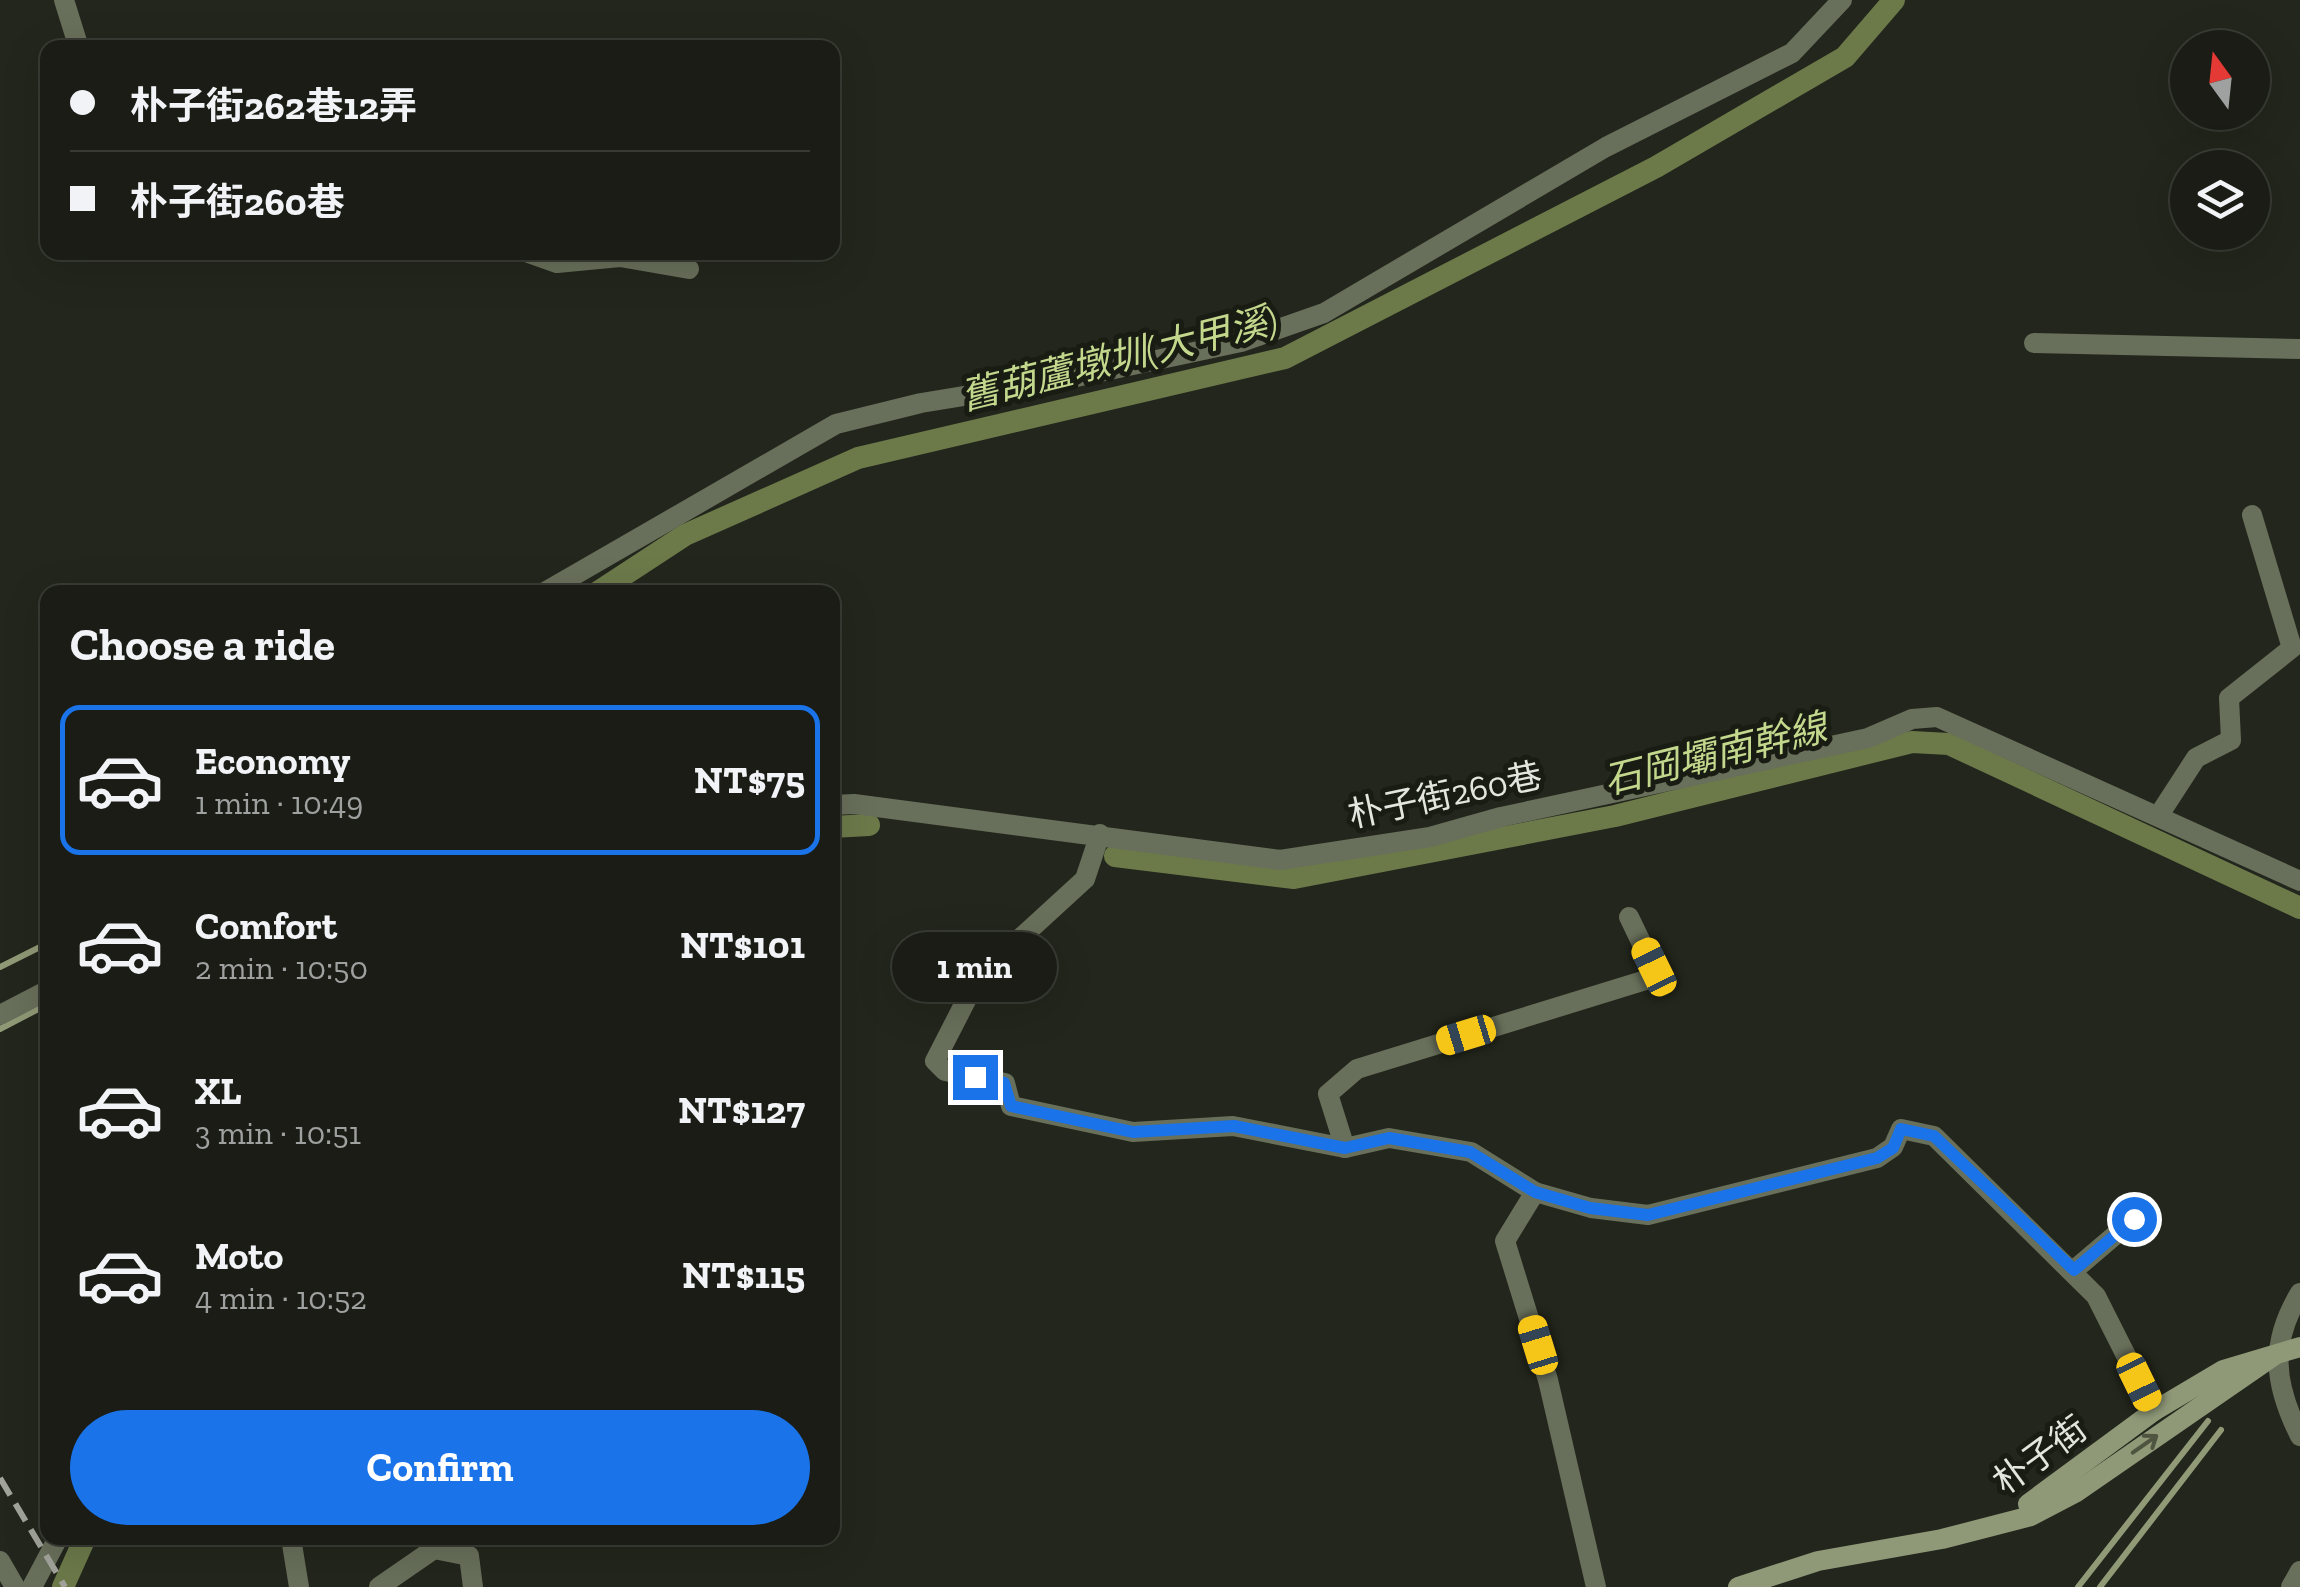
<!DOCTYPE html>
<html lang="en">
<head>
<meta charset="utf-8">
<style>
	:root { --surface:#1a1c15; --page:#23251e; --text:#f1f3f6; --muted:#9fa1a0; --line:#383a34; --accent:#1a73e8 }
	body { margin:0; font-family:"Zilla Slab","Noto Sans TC",serif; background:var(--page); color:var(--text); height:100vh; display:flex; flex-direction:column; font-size:38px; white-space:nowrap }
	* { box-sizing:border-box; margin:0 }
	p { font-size:32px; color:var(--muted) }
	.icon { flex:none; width:55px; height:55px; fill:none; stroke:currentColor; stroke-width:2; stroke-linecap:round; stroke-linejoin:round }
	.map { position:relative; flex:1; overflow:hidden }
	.panel { position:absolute; left:40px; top:585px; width:800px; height:960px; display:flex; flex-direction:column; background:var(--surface); border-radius:20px; box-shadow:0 10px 40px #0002,0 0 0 2px var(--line) }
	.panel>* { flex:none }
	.hud { position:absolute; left:40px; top:40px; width:800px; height:220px; border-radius:20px; box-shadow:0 10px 40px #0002,0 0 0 2px var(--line); display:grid; align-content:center; height:220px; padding:0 30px; background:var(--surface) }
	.needle { width:65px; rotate:345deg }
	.controls { position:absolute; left:2170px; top:30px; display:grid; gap:20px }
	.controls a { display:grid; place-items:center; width:100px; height:100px; border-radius:50%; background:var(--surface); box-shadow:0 10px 40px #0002,0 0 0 2px var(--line); font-size:50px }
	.end { position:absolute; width:45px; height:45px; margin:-22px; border:12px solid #1a73e8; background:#fff; box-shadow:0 0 0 5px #fff }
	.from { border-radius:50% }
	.bubble { position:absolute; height:70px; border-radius:35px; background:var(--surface); box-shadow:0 10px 40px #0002,0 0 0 2px var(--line); font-size:32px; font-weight:800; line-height:70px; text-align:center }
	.car { position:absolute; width:30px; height:60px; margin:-30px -15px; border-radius:12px; box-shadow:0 0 8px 2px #0007; background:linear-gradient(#f5c518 24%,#345 0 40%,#f5c518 0 76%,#345 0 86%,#f5c518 0) }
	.hud b { display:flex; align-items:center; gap:35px; height:95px; font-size:38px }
	.hud b+b { border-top:2px solid var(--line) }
	.hud i { width:25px; height:25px; background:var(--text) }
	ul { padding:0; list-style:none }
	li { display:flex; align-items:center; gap:30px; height:150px; margin:0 20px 15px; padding:0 10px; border:5px solid transparent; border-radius:20px }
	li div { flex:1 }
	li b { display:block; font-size:38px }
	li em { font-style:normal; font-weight:800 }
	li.active { border-color:var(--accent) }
	li>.icon { width:90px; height:90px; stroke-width:1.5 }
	h2 { padding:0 30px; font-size:45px; line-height:120px }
	.button { display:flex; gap:20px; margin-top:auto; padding:20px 30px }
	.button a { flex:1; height:115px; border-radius:60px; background:var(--accent); color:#fff; font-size:40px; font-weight:800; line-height:115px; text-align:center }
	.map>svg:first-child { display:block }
</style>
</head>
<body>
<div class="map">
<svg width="2300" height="1587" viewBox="0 0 2300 1587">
	<rect width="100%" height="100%" fill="#23261c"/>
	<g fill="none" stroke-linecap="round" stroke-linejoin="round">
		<g stroke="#909a76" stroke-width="6">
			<path d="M 0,967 L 48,943"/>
			<path d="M 0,1029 L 48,1004"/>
			<path d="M 2078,1587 L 2208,1421"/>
			<path d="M 2100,1587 L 2221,1430"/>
		</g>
		<g stroke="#6c7a4a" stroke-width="22">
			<path d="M 598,592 L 685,535 L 858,458 L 1285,358 L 1656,167 L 1845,57 L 1894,0"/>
			<path d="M 832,827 L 869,825"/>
			<path d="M 1115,856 L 1294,878 L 1615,816 L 1912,742 L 1949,744 L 2300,908"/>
			<path d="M 63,1587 L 85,1538"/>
		</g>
		<g stroke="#686f5a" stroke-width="20">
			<path d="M 64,0 L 79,48"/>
			<path d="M 526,252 L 557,263 L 620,257 L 689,269"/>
			<path d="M 2034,343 L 2300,349"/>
			<path d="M 545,592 L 836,424 L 921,403 L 1067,379 L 1241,342 L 1324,313 L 1606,147 L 1792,53 L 1842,0"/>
			<path d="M 832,805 L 854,804 L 1280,860 L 1430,837 L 1501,817 L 1868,738 L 1912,719 L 1937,717 L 2300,881"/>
			<path d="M 2159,815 L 2196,758 L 2231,740 L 2229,698 L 2292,648 L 2252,515"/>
			<path d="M 1100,834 L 1085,879 L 978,977 L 935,1061 L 945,1071 L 1005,1083 L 1011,1106 L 1133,1132 L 1233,1126 L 1345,1148"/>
			<path d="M 0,1015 L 48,990"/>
			<path d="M 1535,1192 L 1591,1208 L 1648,1215 L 1877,1158 L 1893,1147 L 1901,1129 L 1934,1136 L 2096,1296 L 2154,1411"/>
			<path d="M 2074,1270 L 2134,1219"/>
			<path d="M 2300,1293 C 2269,1344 2274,1384 2300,1436"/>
			<path d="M 291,1538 L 299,1587"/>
			<path d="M 0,1561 L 15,1587"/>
			<path d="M 32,1587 L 58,1538"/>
			<path d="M 379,1587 L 434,1549 L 469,1556 L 473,1587"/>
			<path d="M 1596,1587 L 1548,1380 L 1505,1241 L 1535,1192 L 1471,1152 L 1389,1138 L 1345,1148 L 1328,1094 L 1357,1069 L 1649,979 L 1653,967 L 1629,917"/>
			<path d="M 2291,1587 L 2300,1571"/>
		</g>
		<g stroke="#8f9978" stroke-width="20">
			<path d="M 2028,1504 L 2154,1411 L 2223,1370 L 2300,1347"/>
			<path d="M 1738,1587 L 1818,1561 L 1942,1539 L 2031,1516 L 2075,1493 L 2275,1355"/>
		</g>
		<path stroke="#a2a49c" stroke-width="6" stroke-dasharray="20 10" stroke-linecap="butt" d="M 0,1478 L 65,1587"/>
	</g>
	<defs><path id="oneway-shaft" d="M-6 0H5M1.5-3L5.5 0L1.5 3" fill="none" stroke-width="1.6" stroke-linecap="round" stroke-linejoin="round" transform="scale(2.5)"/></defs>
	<use stroke="#4e5440" href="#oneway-shaft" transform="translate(2145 1444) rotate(-35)"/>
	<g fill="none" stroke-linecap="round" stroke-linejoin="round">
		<path stroke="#1a73e8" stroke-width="12" d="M 975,1077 L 1004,1083 L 1011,1106 L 1133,1132 L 1234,1126 L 1345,1148 L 1389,1138 L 1470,1152 L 1535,1192 L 1590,1208 L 1648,1215 L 1877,1158 L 1893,1148 L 1901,1129 L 1934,1136 L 2074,1270 L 2134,1219"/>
	</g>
	<g text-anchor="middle" stroke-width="10" stroke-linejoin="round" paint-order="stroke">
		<g font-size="35" fill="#e3e5de" stroke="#191c13">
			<text transform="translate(1445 795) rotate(-12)" y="12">朴子街260巷</text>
			<text transform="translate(2040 1455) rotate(-36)" y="12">朴子街</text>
		</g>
		<g font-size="38" font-style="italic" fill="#c3d88d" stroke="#191c13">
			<text transform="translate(1119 358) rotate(-14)" y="13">舊葫蘆墩圳(大甲溪)</text>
			<text transform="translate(1715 754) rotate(-14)" y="13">石岡壩南幹線</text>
		</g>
	</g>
</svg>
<div class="controls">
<a><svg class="needle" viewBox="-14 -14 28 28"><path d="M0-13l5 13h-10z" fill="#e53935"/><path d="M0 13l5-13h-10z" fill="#9fa1a0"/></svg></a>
<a><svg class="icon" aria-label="layers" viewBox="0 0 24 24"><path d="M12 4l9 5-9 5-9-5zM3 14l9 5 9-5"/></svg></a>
</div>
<i class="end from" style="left:2134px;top:1219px"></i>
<i class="end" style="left:975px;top:1077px"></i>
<div class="bubble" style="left:892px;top:932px;width:165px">1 min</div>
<i class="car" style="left:1654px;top:967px;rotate:334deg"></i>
<i class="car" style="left:1466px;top:1035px;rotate:253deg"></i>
<i class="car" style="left:1538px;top:1345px;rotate:343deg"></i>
<i class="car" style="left:2139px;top:1382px;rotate:154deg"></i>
<div class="hud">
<b><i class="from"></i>朴子街262巷12弄</b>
<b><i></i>朴子街260巷</b>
</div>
<section class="panel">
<h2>Choose a ride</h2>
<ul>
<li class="active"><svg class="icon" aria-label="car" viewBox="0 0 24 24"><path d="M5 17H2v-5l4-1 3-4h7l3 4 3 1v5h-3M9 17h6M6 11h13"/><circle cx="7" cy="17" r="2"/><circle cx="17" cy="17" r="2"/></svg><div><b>Economy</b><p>1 min · 10:49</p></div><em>NT$75</em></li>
<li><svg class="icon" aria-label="car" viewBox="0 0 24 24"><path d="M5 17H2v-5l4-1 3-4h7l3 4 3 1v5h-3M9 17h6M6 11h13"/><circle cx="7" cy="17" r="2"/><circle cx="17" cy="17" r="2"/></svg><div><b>Comfort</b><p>2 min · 10:50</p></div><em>NT$101</em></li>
<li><svg class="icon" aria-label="car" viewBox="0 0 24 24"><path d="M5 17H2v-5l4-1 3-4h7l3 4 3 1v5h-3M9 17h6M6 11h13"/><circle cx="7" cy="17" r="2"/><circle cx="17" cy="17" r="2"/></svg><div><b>XL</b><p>3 min · 10:51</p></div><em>NT$127</em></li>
<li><svg class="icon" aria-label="car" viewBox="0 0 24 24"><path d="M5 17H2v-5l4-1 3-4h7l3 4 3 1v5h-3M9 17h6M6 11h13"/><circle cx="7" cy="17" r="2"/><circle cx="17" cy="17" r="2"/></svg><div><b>Moto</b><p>4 min · 10:52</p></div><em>NT$115</em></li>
</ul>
<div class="button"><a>Confirm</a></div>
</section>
</div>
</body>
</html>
